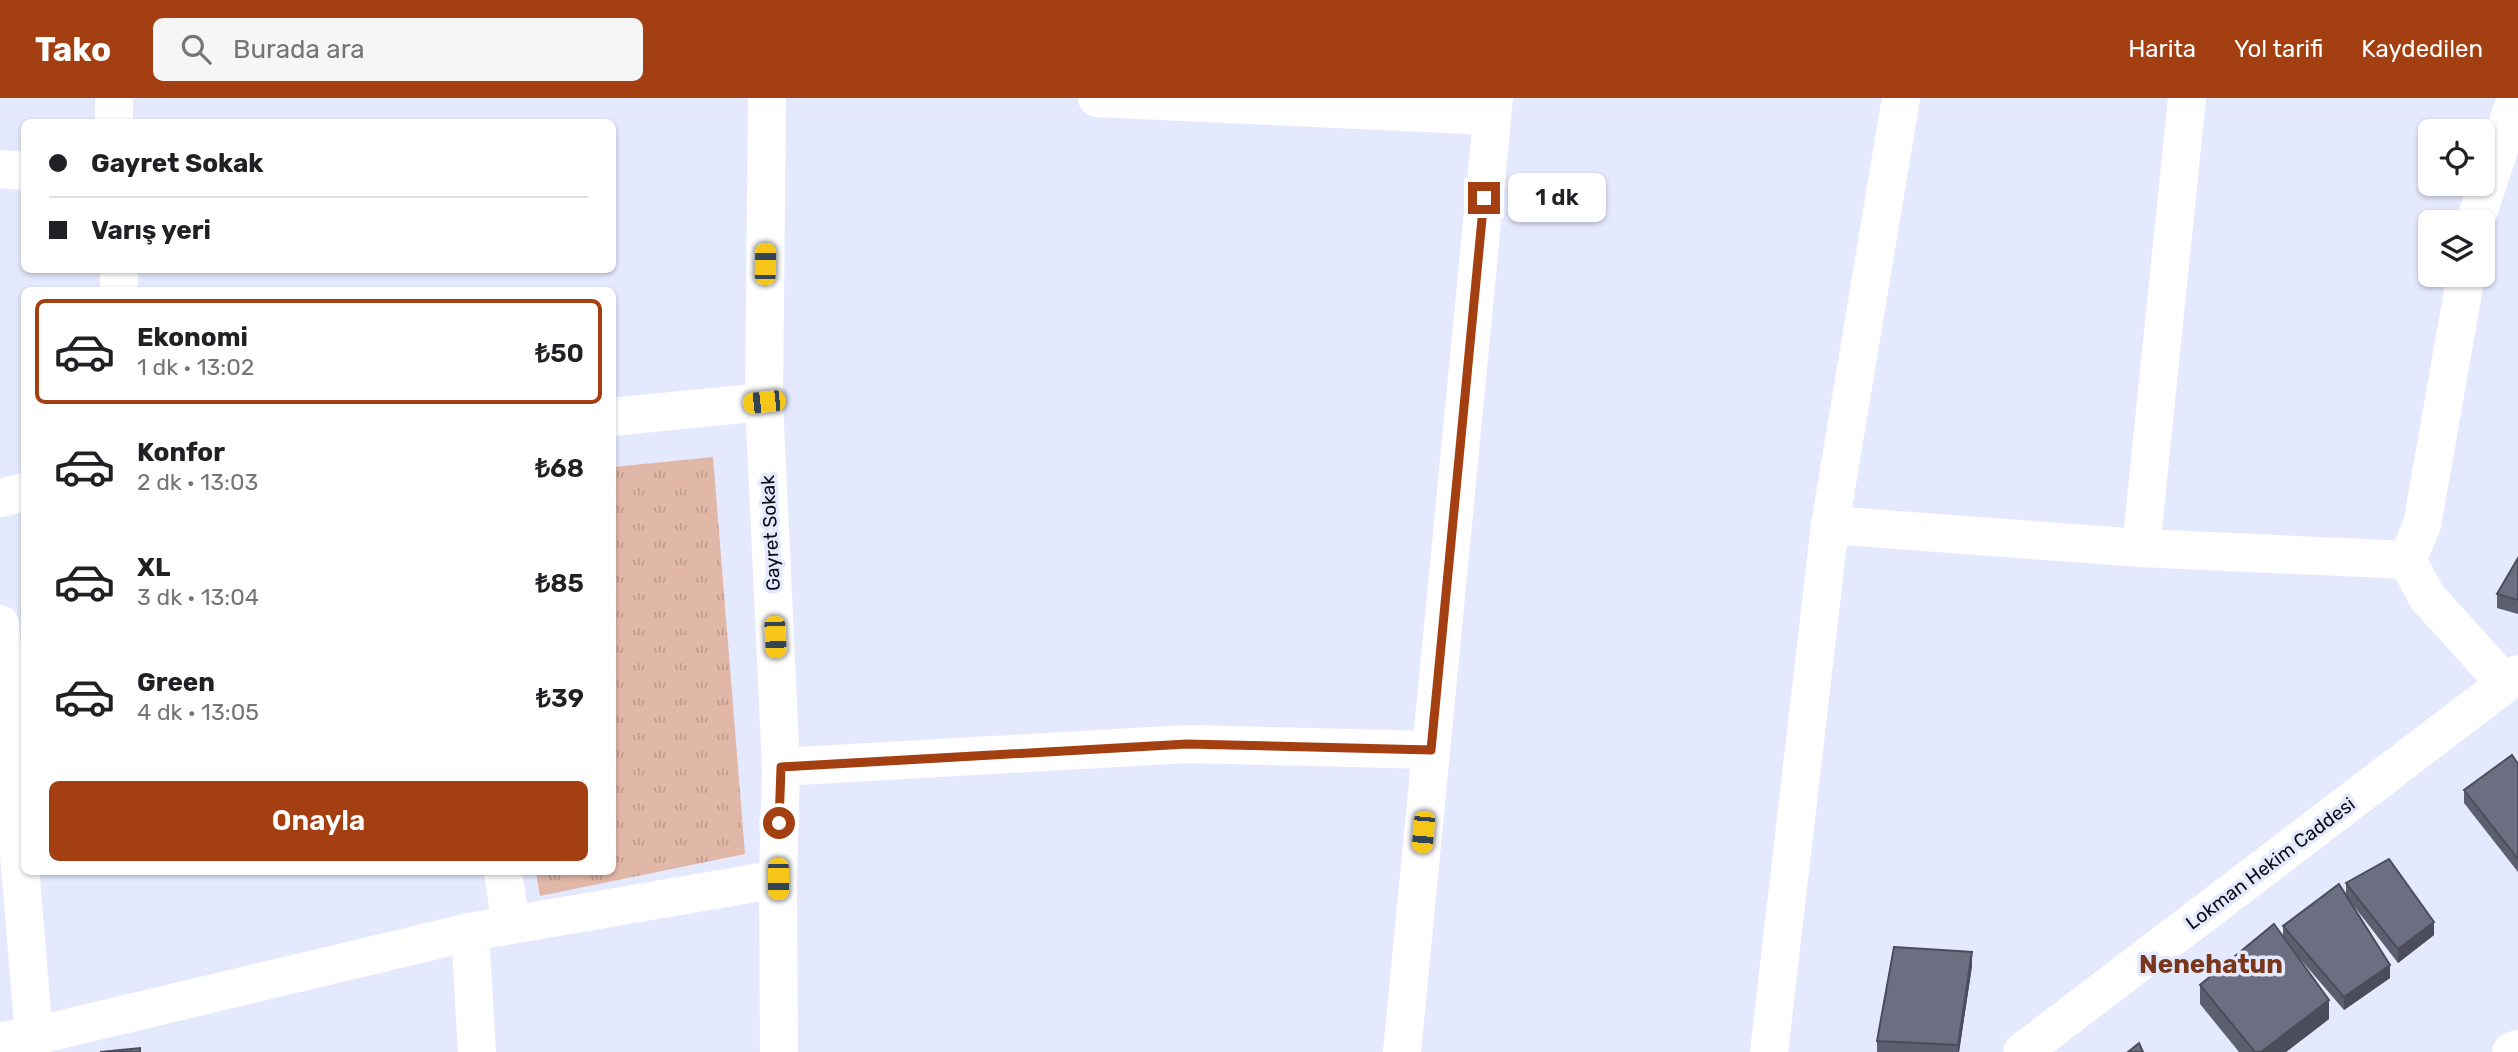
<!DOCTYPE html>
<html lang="tr">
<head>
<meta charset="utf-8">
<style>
	:root { --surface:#fff; --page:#f6f6f6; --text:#202124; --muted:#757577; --line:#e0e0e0; --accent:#a43f11 }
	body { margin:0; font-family:Rubik,sans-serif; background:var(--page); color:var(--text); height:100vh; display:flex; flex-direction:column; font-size:26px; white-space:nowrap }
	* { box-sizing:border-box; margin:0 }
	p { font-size:23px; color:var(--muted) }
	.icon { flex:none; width:38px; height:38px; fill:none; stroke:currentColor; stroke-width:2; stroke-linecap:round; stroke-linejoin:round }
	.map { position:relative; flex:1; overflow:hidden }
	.drawer { position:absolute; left:21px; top:189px; width:595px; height:588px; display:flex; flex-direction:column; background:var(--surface); border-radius:10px; box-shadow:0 2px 5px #0004 }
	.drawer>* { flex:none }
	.top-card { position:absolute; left:21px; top:21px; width:595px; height:154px; border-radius:10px; box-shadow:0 2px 5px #0004; display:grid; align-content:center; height:154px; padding:0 28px; background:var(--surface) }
	.controls { position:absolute; left:2418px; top:21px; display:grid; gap:14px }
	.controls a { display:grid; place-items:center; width:77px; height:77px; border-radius:10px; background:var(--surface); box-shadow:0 2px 5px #0004; font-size:35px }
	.end { position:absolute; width:32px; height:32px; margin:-16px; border:9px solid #a43f11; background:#fff; box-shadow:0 0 0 4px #fff }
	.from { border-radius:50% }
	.bubble { position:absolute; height:49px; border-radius:10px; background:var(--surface); box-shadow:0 2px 5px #0004; font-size:23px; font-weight:600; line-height:49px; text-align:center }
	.car { position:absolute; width:21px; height:42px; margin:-21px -10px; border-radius:9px; box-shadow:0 0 5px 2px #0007; background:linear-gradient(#f5c518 24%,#345 0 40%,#f5c518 0 76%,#345 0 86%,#f5c518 0) }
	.top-card b { display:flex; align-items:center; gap:24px; height:66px; font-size:26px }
	.top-card b+b { border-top:2px solid var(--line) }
	.top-card i { width:18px; height:18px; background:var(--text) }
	ul { padding:12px 0 0; list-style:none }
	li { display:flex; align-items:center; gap:21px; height:105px; margin:0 14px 10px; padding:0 14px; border:4px solid transparent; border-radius:10px }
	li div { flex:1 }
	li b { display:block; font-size:26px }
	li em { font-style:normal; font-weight:600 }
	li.on { border-color:var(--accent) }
	li>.icon { width:63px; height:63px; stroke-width:1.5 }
	.cta { display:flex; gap:14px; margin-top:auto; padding:14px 28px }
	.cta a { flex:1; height:80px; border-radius:10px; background:var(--accent); color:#fff; font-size:28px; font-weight:600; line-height:80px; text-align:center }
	header { display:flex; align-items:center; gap:42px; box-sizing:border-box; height:98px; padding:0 35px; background:var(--accent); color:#fff }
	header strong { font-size:33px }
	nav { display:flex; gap:38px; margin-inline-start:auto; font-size:24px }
	.search { width:490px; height:63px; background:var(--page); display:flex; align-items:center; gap:18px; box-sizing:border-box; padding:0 24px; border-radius:10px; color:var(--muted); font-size:26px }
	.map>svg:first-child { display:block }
</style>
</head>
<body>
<header>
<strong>Tako</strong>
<div class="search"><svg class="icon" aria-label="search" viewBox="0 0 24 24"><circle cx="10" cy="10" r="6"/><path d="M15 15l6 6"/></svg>Burada ara</div>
<nav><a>Harita</a><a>Yol tarifi</a><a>Kaydedilen</a></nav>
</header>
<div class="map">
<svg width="2518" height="954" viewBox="0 0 2518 954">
	<defs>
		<pattern id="park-tufts" width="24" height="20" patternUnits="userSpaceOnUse" patternTransform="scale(1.75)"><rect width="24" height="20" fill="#e1b7a7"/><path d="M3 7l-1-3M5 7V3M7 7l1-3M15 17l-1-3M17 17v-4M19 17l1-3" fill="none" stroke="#c09c8f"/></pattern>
	</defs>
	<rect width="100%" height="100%" fill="#e4e9fe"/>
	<path fill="url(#park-tufts)" d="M 713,359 L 745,756 L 540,798 L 536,774 L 612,774 L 613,369 Z"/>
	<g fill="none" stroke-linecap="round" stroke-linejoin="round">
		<g stroke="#fff" stroke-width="38">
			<path d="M 114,0 L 114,24"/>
			<path d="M 767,0 L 764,304 L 781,669 L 778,781 L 779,954"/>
			<path d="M 1097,0 L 1492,18"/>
			<path d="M 0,71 L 24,73"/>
			<path d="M 2475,124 L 2516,0"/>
			<path d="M 119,172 L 119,192"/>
			<path d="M 612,319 L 764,304"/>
			<path d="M 0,400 L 24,394"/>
			<path d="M 1830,427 L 2141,450 L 2407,462 L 2422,427 L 2466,177"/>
			<path d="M 2141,450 L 2187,0"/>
			<path d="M 2407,462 L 2427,499 L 2505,585"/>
			<path d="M 0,526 L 34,938"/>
			<path d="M 781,669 L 1187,646 L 1431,652"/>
			<path d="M 503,774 L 511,827"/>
			<path d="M 470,834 L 477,954"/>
			<path d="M 0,943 L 34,938 L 470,834 L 778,781"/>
			<path d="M 1402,954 L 1494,0"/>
			<path d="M 1769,954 L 1830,427 L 1901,0"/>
			<path d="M 2511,954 L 2518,951"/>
		</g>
		<path stroke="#fff" stroke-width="38" d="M 2022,954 L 2518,576"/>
	</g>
	<g fill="#5c5f6f">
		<path d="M 2518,460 L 2518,516 L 2497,510 L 2497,496 Z"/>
		<path d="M 2518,666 L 2518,774 L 2464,705 L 2464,692 Z"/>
		<path d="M 2346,785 L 2434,837 L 2398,865 L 2350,803 L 2390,880 L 2344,912 L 2295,855 L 2329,921 L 2286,954 L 2239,954 L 2200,906 L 2200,887 L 2283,839 L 2283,828 L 2346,798 Z"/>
		<path d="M 1972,868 L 1959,954 L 1877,954 L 1877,943 Z"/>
	</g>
	<g fill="#4b4e5a">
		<path d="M 2434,824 L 2434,837 L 2398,865 L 2398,851 Z"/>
		<path d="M 1972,854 L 1972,868 L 1959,954 L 1958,954 L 1958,947 Z"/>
		<path d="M 2390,867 L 2390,880 L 2344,912 L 2344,899 Z"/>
		<path d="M 2329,902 L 2329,921 L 2286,954 L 2261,954 Z"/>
	</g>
	<g fill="#6b6f81" stroke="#4b4e5a" stroke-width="2">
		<path d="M 2518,460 L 2518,502 L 2497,496 Z"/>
		<path d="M 2512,657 L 2518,666 L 2518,761 L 2464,692 Z"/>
		<path d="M 2389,761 L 2434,824 L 2398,851 L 2346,785 Z"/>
		<path d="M 2339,786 L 2390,867 L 2344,899 L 2283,828 Z"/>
		<path d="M 2274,826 L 2329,902 L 2261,954 L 2255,954 L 2200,887 Z"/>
		<path d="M 1894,849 L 1972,854 L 1958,947 L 1877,943 Z"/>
		<path d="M 2139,945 L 2143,954 L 2128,954 Z"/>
		<path d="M 140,950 L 140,954 L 100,954 Z"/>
	</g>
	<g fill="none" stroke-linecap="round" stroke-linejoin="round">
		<path stroke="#a43f11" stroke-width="9" d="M 779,725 L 781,669 L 1187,646 L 1431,652 L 1484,100"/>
	</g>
	<g text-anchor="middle" stroke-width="7" stroke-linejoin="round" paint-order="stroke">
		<g font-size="19" fill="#0a0b12" stroke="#e4e9fe">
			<text transform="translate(770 435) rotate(-93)" y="7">Gayret Sokak</text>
			<text transform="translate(2270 765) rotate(-37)" y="7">Lokman Hekim Caddesi</text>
		</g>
		<g font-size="26" font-weight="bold" fill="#79371d" stroke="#e4e9fe">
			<text x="2211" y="875">Nenehatun</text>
		</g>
	</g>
</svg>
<div class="controls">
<a><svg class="icon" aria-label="locate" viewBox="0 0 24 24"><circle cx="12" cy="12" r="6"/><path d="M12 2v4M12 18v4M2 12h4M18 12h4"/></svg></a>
<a><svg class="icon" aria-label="layers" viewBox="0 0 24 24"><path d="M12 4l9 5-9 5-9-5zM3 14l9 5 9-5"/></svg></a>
</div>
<i class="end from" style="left:779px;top:725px"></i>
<i class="end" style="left:1484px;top:100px"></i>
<div class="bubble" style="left:1508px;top:75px;width:98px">1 dk</div>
<i class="car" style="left:765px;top:166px;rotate:1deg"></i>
<i class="car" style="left:764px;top:304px;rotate:264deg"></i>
<i class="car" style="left:775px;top:539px;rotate:177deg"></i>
<i class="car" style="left:1423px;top:734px;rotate:185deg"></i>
<i class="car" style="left:778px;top:781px;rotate:180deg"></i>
<div class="top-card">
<b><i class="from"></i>Gayret Sokak</b>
<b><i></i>Varış yeri</b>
</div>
<section class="drawer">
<ul>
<li class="on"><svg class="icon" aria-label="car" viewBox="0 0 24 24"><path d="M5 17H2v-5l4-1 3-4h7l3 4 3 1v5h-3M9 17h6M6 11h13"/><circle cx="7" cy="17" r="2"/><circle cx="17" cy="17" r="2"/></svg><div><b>Ekonomi</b><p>1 dk · 13:02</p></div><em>₺50</em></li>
<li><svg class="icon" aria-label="car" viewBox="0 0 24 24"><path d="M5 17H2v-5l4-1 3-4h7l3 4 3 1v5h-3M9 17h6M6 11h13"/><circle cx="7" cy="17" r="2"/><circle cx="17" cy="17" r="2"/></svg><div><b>Konfor</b><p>2 dk · 13:03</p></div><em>₺68</em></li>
<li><svg class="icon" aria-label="car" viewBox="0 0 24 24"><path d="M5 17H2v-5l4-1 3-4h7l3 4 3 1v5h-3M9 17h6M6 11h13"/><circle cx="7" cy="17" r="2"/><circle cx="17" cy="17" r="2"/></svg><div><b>XL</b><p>3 dk · 13:04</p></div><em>₺85</em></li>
<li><svg class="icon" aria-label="car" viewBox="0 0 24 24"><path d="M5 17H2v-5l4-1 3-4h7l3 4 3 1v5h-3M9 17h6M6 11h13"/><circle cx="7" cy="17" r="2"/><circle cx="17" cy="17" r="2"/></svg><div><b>Green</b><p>4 dk · 13:05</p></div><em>₺39</em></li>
</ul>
<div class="cta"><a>Onayla</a></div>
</section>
</div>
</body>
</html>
